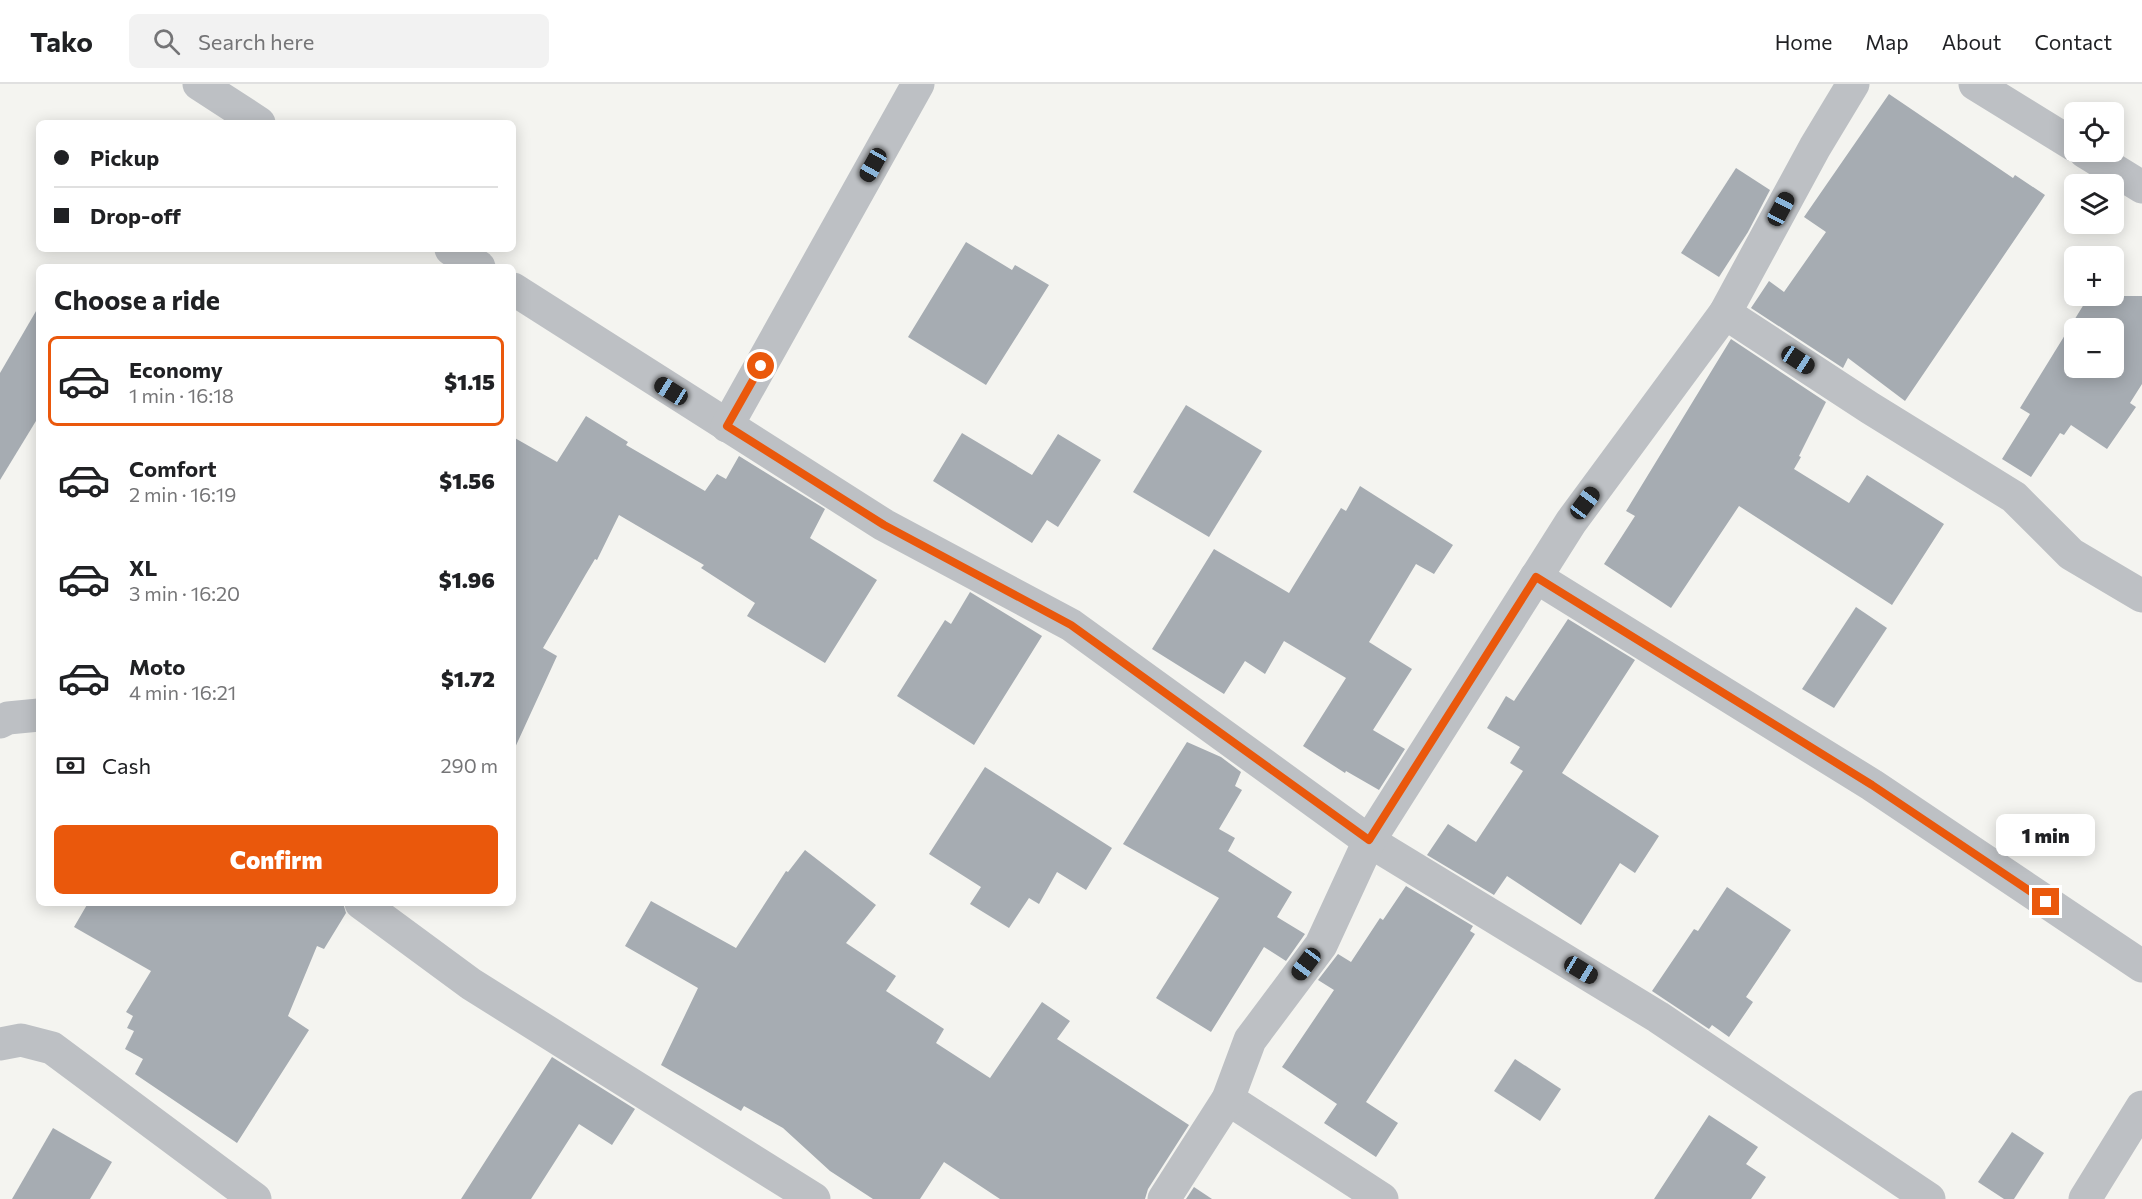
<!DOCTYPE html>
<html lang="en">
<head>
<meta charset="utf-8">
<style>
	:root { --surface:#fff; --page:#f2f2f2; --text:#202124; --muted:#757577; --line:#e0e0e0; --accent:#ea580c }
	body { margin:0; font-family:Commissioner,sans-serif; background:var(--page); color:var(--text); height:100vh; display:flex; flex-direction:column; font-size:22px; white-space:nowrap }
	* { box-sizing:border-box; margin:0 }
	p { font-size:20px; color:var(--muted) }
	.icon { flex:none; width:33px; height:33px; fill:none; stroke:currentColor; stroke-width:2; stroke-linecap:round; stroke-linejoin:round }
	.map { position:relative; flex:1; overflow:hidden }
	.sheet { position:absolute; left:36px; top:180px; width:480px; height:642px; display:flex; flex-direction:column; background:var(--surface); border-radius:9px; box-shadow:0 3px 15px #0003 }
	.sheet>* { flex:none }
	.guide { position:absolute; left:36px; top:36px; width:480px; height:132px; border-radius:9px; box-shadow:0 3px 15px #0003; display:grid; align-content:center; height:132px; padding:0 18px; background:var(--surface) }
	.fabs { position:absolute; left:2064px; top:18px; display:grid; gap:12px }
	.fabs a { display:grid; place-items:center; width:60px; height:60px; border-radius:9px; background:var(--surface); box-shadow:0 3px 15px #0003; font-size:30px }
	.end { position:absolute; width:27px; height:27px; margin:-14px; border:8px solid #ea580c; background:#fff; box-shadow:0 0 0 3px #fff }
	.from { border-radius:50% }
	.bubble { position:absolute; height:42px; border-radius:9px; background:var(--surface); box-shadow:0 3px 15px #0003; font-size:20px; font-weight:800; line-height:42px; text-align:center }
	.car { position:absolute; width:18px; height:36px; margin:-18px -9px; border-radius:8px; box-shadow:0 0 4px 2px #0007; background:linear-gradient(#222 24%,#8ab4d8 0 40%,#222 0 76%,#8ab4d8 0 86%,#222 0) }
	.guide b { display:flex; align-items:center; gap:21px; height:57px; font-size:22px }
	.guide b+b { border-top:2px solid var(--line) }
	.guide i { width:15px; height:15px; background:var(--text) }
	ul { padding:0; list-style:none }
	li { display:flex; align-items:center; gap:18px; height:90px; margin:0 12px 9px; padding:0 6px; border:3px solid transparent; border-radius:9px }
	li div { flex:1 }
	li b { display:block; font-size:22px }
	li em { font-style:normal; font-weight:800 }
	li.selected { border-color:var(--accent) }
	li>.icon { width:54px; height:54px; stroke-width:1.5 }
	h2 { padding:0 18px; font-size:27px; line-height:72px }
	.pay { display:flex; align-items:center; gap:15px; height:66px; padding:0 18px; font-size:22px }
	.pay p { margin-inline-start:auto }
	.cta { display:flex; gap:12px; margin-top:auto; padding:12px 18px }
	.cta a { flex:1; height:69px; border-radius:9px; background:var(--accent); color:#fff; font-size:24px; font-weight:800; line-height:69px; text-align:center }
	header { display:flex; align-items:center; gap:36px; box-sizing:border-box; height:84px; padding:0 30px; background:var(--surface); border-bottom:2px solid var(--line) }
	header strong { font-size:28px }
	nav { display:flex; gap:33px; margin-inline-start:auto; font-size:21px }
	.search { width:420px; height:54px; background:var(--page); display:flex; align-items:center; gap:15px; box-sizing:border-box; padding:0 21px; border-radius:9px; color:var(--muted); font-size:22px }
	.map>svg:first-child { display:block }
</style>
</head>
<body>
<header>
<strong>Tako</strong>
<div class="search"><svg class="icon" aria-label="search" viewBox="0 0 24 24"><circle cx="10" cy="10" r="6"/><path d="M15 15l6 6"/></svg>Search here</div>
<nav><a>Home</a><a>Map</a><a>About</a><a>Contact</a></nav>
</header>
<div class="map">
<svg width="2142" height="1115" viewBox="0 0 2142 1115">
	<rect width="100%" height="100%" fill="#f4f4f0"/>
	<g fill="#a6acb2" fill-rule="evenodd">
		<path d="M 1889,10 L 2013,94 L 2015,91 L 2045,111 L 1905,317 L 1848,274 L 1843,284 L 1751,224 L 1769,197 L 1784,208 L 1826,148 L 1804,133 Z"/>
		<path d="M 1736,84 L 1770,106 L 1748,148 L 1719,193 L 1681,169 Z"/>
		<path d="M 966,158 L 1012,186 L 1015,181 L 1049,201 L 986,301 L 908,253 Z"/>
		<path d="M 2089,212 L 2142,212 L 2142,300 L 2130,319 L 2136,323 L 2107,365 L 2071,341 L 2064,351 L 2060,349 L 2031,393 L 2002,375 L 2030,330 L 2020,324 ZM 2074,244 L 2114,244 L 2114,284 L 2074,284 Z"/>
		<path d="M 39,222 L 39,332 L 0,396 L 0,289 Z"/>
		<path d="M 1731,255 L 1826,318 L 1799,372 L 1801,373 L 1794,385 L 1849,419 L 1867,391 L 1944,440 L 1892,521 L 1739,422 L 1671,524 L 1604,480 L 1635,432 L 1626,427 Z"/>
		<path d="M 1186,321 L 1262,367 L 1209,453 L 1133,408 Z"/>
		<path d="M 586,332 L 628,358 L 626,361 L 705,407 L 717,390 L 726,395 L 739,372 L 825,425 L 810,454 L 877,496 L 825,579 L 747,532 L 755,519 L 701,484 L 704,481 L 619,431 L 597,476 L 595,475 L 586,490 L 543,564 L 557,572 L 513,668 L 513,353 L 557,378 Z"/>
		<path d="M 962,349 L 1032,391 L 1058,350 L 1101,376 L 1058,443 L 1047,436 L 1032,459 L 933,397 Z"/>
		<path d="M 1360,402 L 1453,461 L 1434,490 L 1416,480 L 1369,558 L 1412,585 L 1373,646 L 1405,665 L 1379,706 L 1346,687 L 1345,689 L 1303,662 L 1346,594 L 1284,557 L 1265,590 L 1245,577 L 1224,610 L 1152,565 L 1214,465 L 1289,509 L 1341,424 L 1346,427 Z"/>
		<path d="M 970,508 L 1042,552 L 974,661 L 897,612 L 945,536 L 951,540 Z"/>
		<path d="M 1856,523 L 1887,544 L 1834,624 L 1802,605 Z"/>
		<path d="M 1568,535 L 1635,576 L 1562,689 L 1659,752 L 1635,789 L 1620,779 L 1581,841 L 1507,792 L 1494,811 L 1427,771 L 1448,740 L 1476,758 L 1523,687 L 1510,679 L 1520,663 L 1487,644 L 1506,612 L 1514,617 Z"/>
		<path d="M 1187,658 L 1221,673 L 1241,688 L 1235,702 L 1242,706 L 1219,745 L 1235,754 L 1228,767 L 1292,808 L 1277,833 L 1305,850 L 1286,877 L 1264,863 L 1211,948 L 1156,914 L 1219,814 L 1123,760 Z"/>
		<path d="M 985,683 L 1112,764 L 1086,806 L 1057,788 L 1039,820 L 1029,814 L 1009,844 L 970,820 L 981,803 L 929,770 Z"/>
		<path d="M 805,766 L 876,821 L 846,859 L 896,892 L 886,907 L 944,945 L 936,959 L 990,994 L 1042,918 L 1070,937 L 1057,955 L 1189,1041 L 1148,1105 L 1145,1115 L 1000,1115 L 944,1078 L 920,1115 L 873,1115 L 830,1087 L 783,1044 L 744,1022 L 741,1027 L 661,981 L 698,904 L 625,862 L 651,817 L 736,864 L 786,787 L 788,788 Z"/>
		<path d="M 1406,802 L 1473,842 L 1470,847 L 1475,850 L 1366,1018 L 1398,1039 L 1376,1073 L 1324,1039 L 1337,1020 L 1282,983 L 1334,906 L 1318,896 L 1338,870 L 1351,878 L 1380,834 L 1383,836 Z"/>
		<path d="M 1727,803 L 1791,846 L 1746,913 L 1753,918 L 1729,953 L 1712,941 L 1709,945 L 1652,907 L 1694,845 L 1698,847 Z"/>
		<path d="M 88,819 L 343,819 L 346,829 L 324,865 L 317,862 L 288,932 L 309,946 L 237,1059 L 135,990 L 143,975 L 125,965 L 134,947 L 127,944 L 133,932 L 126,928 L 151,887 L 74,843 Z"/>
		<path d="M 552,973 L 635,1025 L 612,1061 L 579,1040 L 531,1115 L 461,1115 Z"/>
		<path d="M 1515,975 L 1561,1005 L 1540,1037 L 1494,1007 Z"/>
		<path d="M 1709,1031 L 1758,1063 L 1746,1080 L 1766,1093 L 1751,1115 L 1654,1115 Z"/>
		<path d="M 53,1044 L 112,1078 L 90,1115 L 12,1115 Z"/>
		<path d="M 2012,1048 L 2044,1069 L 2014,1115 L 2004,1115 L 1978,1098 Z"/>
		<path d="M 1194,1103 L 1212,1115 L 1186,1115 Z"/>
	</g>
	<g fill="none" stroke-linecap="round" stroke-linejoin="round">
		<g stroke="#bdc0c4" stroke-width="33">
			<path d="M 199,0 L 259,39"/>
			<path d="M 1975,0 L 2074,61"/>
			<path d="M 2085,68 L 2142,103"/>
			<path d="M 451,165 L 479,183"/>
			<path d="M 513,205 L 884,441 L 1071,541 L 1369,757 L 1658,933 L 1929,1115"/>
			<path d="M 1725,229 L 1870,324 L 2014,413 L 2071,470 L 2142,512"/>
			<path d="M 727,342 L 918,0"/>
			<path d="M 1536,493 L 1872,701 L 2142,882"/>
			<path d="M 0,638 L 8,634 L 39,631"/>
			<path d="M 361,819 L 471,900 L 814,1115"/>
			<path d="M 0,960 L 21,956 L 52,964 L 255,1115"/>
			<path d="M 1228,1015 L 1382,1115"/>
			<path d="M 1164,1115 L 1228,1015 L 1250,956 L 1321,861 L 1369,757 L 1571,438 L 1725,229 L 1815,63 L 1853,0"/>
			<path d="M 2085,1115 L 2142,1023"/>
		</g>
	</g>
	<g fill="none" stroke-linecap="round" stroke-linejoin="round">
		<path stroke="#ea580c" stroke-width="8" d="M 761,282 L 727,342 L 884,441 L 1071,541 L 1369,756 L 1536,493 L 1872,701 L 2046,818"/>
	</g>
</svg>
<div class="fabs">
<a><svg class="icon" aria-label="locate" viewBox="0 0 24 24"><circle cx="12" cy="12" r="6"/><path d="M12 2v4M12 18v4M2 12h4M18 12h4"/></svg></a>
<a><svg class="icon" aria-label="layers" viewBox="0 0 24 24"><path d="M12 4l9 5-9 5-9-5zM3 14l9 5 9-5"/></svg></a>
<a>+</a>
<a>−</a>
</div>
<i class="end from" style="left:761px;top:282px"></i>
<i class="end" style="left:2046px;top:818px"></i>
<div class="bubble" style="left:1996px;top:730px;width:99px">1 min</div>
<i class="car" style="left:873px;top:81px;rotate:209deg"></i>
<i class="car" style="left:1781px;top:125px;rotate:28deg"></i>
<i class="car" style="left:1798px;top:276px;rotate:123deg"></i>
<i class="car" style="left:671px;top:307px;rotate:302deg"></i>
<i class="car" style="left:1585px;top:419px;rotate:37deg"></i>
<i class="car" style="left:1306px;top:880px;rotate:217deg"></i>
<i class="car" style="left:1581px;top:886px;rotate:121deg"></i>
<div class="guide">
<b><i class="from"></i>Pickup</b>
<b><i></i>Drop-off</b>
</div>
<section class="sheet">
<h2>Choose a ride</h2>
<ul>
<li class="selected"><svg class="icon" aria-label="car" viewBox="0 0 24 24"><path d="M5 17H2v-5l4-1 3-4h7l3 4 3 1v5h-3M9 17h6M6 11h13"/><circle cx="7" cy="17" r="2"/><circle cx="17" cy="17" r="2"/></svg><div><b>Economy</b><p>1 min · 16:18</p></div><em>$1.15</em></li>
<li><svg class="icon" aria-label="car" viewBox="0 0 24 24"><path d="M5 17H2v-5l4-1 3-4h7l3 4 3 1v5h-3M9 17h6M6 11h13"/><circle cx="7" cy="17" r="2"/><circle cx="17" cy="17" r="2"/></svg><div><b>Comfort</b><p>2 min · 16:19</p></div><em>$1.56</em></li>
<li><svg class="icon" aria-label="car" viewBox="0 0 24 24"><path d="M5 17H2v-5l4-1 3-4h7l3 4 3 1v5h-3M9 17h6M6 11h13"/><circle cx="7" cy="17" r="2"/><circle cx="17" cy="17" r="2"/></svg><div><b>XL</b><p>3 min · 16:20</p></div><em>$1.96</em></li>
<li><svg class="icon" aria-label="car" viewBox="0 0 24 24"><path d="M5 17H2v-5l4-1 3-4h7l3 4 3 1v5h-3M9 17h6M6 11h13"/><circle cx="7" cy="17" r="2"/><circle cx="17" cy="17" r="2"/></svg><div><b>Moto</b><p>4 min · 16:21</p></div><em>$1.72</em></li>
</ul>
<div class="pay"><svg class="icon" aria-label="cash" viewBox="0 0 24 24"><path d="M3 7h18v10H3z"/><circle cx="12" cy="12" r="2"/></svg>Cash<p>290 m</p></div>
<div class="cta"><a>Confirm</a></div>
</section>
</div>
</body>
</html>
